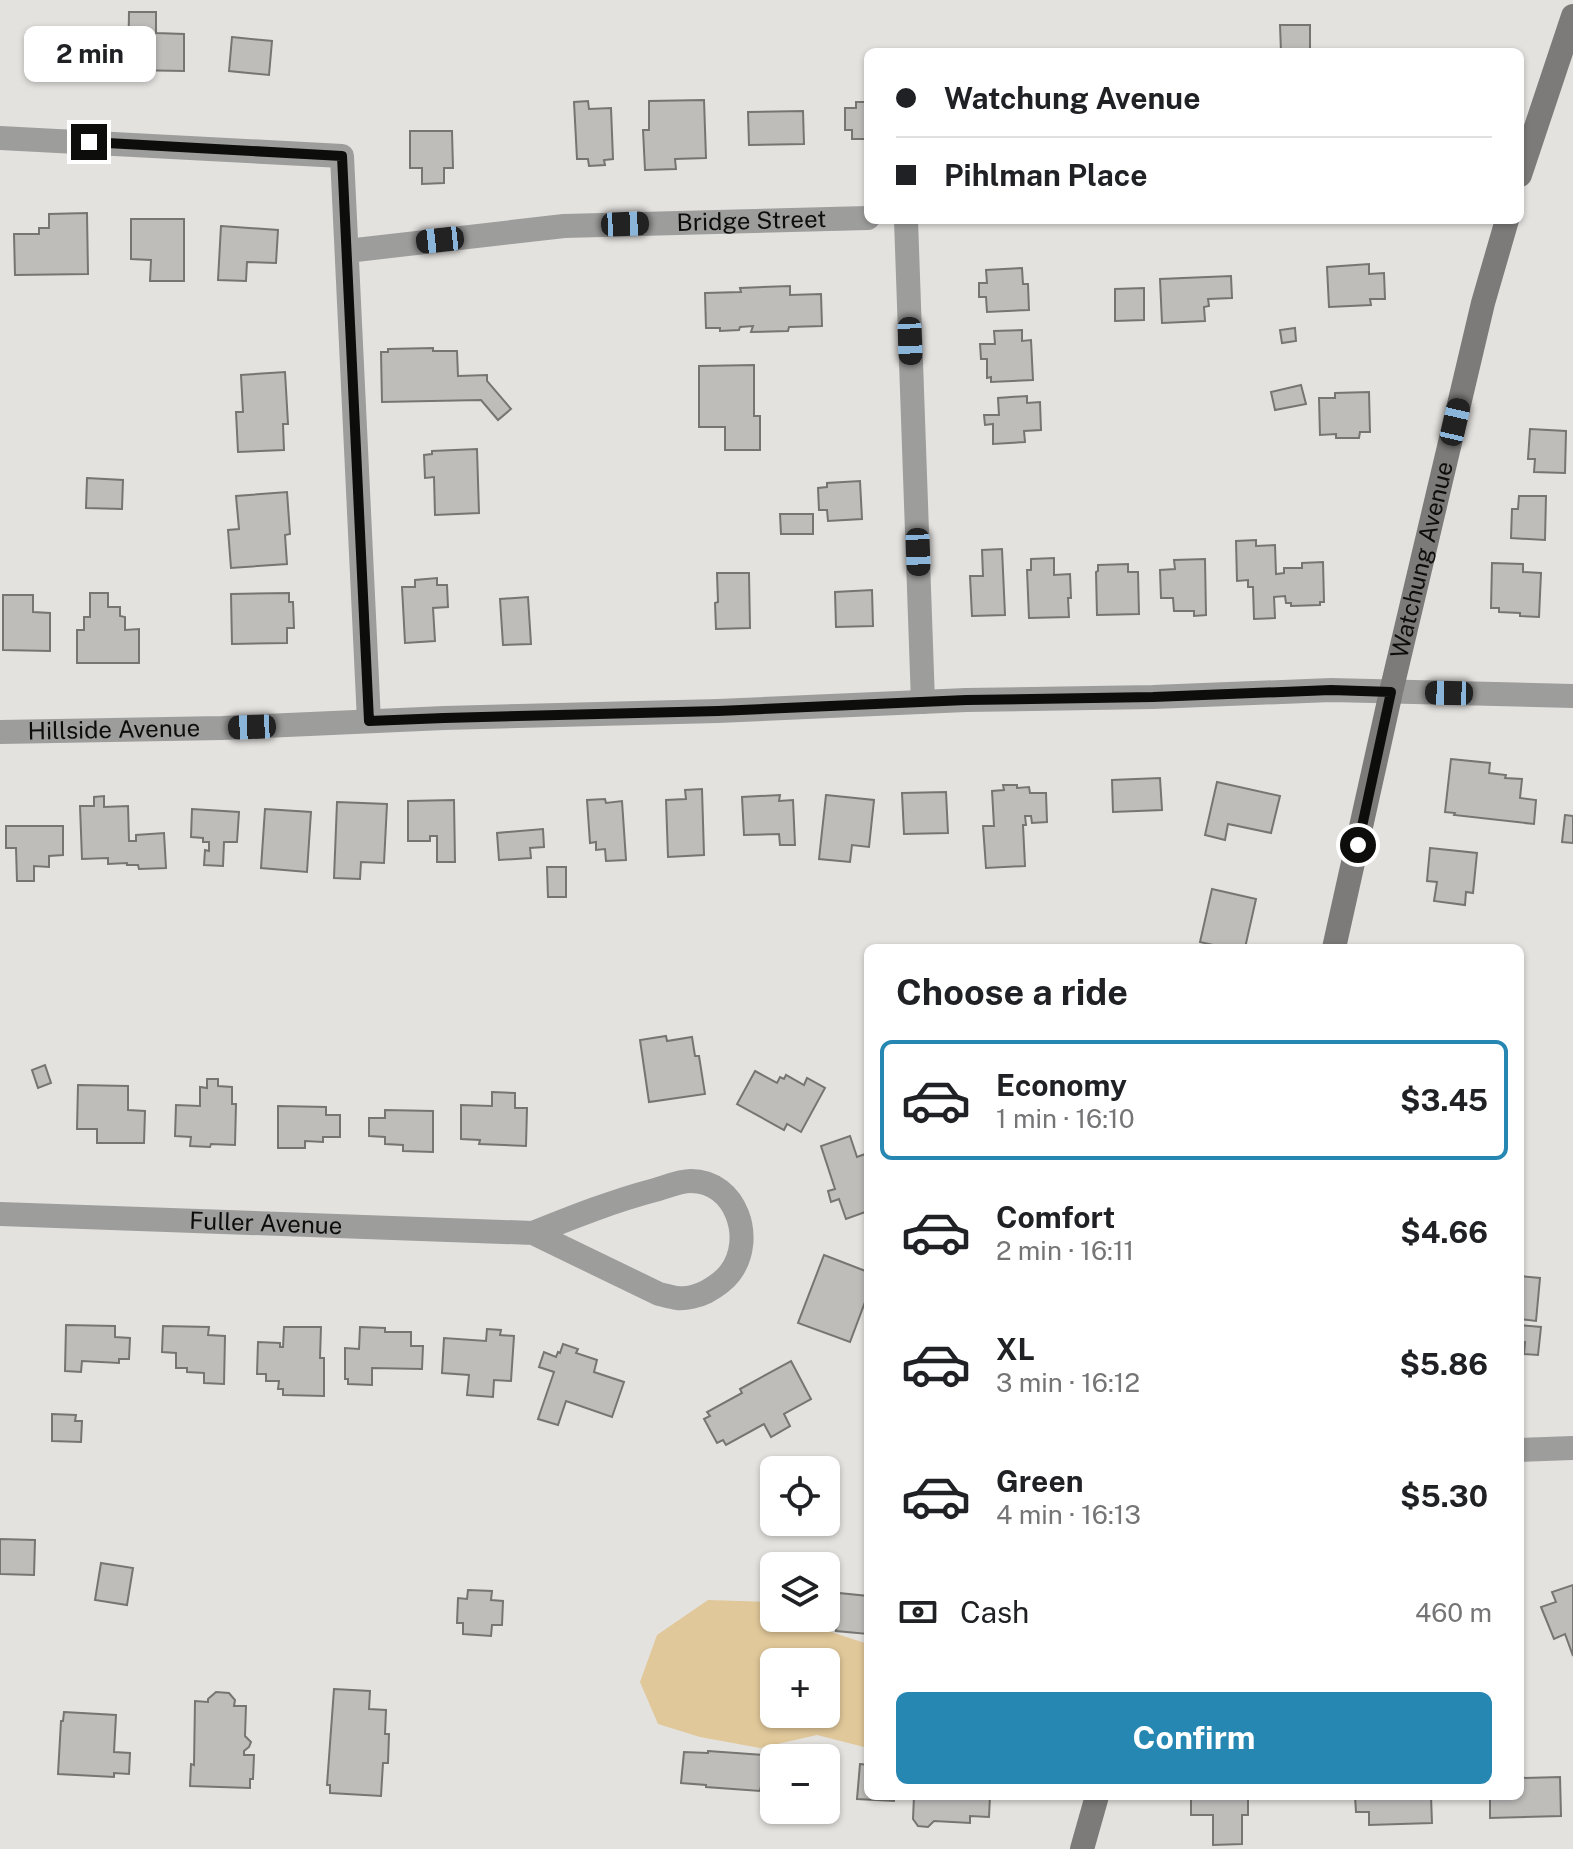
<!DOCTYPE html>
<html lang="en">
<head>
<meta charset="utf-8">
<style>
	:root { --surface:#fff; --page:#f6f6f6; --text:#202124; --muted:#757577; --line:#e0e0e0; --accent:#2687b2 }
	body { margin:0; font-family:"Public Sans",sans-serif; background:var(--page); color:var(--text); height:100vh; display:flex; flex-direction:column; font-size:30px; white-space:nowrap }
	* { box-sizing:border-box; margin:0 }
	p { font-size:26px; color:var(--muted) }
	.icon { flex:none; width:44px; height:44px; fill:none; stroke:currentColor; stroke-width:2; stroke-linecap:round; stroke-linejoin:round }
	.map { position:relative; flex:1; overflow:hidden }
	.drawer { position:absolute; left:864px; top:944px; width:660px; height:856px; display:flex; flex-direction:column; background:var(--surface); border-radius:12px; box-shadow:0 2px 6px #0004 }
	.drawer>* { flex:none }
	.hud { position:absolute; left:864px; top:48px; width:660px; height:176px; border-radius:12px; box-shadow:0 2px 6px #0004; display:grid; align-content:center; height:176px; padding:0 32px; background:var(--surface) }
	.controls { position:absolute; left:760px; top:1456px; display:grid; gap:16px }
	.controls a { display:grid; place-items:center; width:80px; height:80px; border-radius:12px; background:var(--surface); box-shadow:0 2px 6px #0004; font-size:40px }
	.end { position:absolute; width:36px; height:36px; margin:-18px; border:10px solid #0d0d0c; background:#fff; box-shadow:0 0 0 4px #fff }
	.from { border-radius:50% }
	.bubble { position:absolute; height:56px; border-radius:12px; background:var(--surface); box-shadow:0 2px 6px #0004; font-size:26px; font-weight:700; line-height:56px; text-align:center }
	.car { position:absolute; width:24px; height:48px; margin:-24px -12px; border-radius:10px; box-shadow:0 0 6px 2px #0007; background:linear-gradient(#222 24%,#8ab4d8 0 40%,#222 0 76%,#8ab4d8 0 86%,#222 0) }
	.hud b { display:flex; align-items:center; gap:28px; height:76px; font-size:30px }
	.hud b+b { border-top:2px solid var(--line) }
	.hud i { width:20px; height:20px; background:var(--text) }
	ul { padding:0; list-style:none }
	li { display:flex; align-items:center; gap:24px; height:120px; margin:0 16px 12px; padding:0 16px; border:4px solid transparent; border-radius:12px }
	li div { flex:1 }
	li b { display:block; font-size:30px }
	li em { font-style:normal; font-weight:700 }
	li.on { border-color:var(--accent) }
	li>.icon { width:72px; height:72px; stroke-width:1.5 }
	h2 { padding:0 32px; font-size:36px; line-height:96px }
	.pay { display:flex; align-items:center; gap:20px; height:88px; padding:0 32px; font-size:30px }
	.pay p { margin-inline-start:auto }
	.button { display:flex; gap:16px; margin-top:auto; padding:16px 32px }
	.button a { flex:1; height:92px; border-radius:12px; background:var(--accent); color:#fff; font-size:32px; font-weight:700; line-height:92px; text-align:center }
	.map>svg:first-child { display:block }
</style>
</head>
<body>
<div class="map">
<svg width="1573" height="1849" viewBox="0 0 1573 1849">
	<rect width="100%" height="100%" fill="#e4e2df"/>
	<path fill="#e1c89a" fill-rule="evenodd" d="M 708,1600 L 774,1602 L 774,1618 L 808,1618 L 834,1633 L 868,1644 L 868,1748 L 817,1735 L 760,1748 L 700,1737 L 658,1724 L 640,1682 L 657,1635 ZM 774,1662 L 826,1662 L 826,1714 L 774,1714 Z"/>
	<g fill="#bebdba" stroke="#767572" stroke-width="2">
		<path d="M 129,12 L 156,12 L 156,33 L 184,34 L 184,71 L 128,70 Z"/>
		<path d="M 1280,25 L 1310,25 L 1310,52 L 1281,52 Z"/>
		<path d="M 86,32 L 87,75 L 55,75 L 55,70 L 26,70 L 26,33 Z"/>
		<path d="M 232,37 L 272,41 L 269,75 L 229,71 Z"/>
		<path d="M 704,100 L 706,158 L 675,159 L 676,169 L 645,170 L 643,130 L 649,130 L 649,101 Z"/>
		<path d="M 588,101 L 589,109 L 611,108 L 613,159 L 604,160 L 605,165 L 589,166 L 588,159 L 577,159 L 574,102 Z"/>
		<path d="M 856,102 L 868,102 L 868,139 L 852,139 L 852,130 L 845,130 L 845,108 L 856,108 Z"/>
		<path d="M 803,111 L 804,144 L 749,145 L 748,112 Z"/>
		<path d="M 410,131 L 452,131 L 453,168 L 444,168 L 444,183 L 422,184 L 422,168 L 410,168 Z"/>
		<path d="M 87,213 L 88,274 L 15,275 L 14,234 L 39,234 L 39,228 L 49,228 L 49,214 Z"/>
		<path d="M 131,219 L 184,219 L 184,281 L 150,281 L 151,260 L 131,259 Z"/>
		<path d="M 221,226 L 278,230 L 276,263 L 247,262 L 246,281 L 218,280 Z"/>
		<path d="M 1369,264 L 1369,274 L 1384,273 L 1385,299 L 1370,299 L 1371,305 L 1329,307 L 1327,267 Z"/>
		<path d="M 1022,268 L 1023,284 L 1028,284 L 1029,310 L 987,312 L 986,297 L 979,297 L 979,283 L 987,283 L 986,270 Z"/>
		<path d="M 1231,276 L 1232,298 L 1208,299 L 1209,306 L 1204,307 L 1205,321 L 1162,323 L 1160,279 Z"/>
		<path d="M 790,286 L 790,295 L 821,294 L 822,326 L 789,327 L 788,331 L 751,332 L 753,326 L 740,327 L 739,330 L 720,331 L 720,328 L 706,328 L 705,293 L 741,292 L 740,288 Z"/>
		<path d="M 1144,288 L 1144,320 L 1115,321 L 1115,289 Z"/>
		<path d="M 1295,328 L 1296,341 L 1282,343 L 1280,330 Z"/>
		<path d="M 1022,330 L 1022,341 L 1031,340 L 1033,380 L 991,382 L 991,377 L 987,378 L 987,359 L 981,359 L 980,344 L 995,344 L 994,331 Z"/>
		<path d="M 433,348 L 433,351 L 457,351 L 458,376 L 487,375 L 487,381 L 511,409 L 498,420 L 481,400 L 382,402 L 381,352 L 388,352 L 388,349 Z"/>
		<path d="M 754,365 L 754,416 L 760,416 L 760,450 L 725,450 L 725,427 L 699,427 L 699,366 Z"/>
		<path d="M 285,372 L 288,424 L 283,424 L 284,450 L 238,452 L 236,412 L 243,412 L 241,375 Z"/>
		<path d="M 1301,385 L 1306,404 L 1275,410 L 1271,392 Z"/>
		<path d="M 1369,392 L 1370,432 L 1360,432 L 1359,438 L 1336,438 L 1336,434 L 1320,435 L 1319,398 L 1335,398 L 1335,393 Z"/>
		<path d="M 1027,396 L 1027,403 L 1040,402 L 1041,430 L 1024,431 L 1025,442 L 993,444 L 993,424 L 985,425 L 984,415 L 999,415 L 998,398 Z"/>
		<path d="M 1530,429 L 1566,431 L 1565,473 L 1534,472 L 1535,459 L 1528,459 Z"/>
		<path d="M 477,449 L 479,513 L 435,515 L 434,477 L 425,478 L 424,455 L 432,454 L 432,451 Z"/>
		<path d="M 87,478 L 123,480 L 122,509 L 86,508 Z"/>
		<path d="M 860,481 L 862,519 L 828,521 L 827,510 L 819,510 L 818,488 L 827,487 L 827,483 Z"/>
		<path d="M 287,492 L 290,534 L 285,535 L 287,564 L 231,568 L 228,530 L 239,529 L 236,496 Z"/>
		<path d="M 1519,496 L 1546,496 L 1545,540 L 1511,538 L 1512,509 L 1518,509 Z"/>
		<path d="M 780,514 L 813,514 L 813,534 L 781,534 Z"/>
		<path d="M 1256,540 L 1256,546 L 1275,545 L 1276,574 L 1284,573 L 1284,568 L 1302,568 L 1302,563 L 1323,562 L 1324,602 L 1320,602 L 1320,605 L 1291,606 L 1291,603 L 1286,603 L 1285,596 L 1274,597 L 1275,618 L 1254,619 L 1253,587 L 1248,587 L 1248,580 L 1237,581 L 1236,541 Z"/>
		<path d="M 1002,549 L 1005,615 L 972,616 L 970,576 L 983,576 L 982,550 Z"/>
		<path d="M 1054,558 L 1054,575 L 1070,574 L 1071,598 L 1068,598 L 1069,617 L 1029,618 L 1027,570 L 1031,570 L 1031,559 Z"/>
		<path d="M 1205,559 L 1206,615 L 1194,616 L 1194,611 L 1174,611 L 1173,598 L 1161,598 L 1160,570 L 1175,569 L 1174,560 Z"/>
		<path d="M 1492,563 L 1523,564 L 1523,572 L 1541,573 L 1539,617 L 1520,616 L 1520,613 L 1499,612 L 1499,608 L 1491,608 Z"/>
		<path d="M 1128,564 L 1128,572 L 1138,572 L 1139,614 L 1097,615 L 1096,572 L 1098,571 L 1098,565 Z"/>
		<path d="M 717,573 L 749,573 L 750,628 L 716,629 L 715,603 L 718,602 Z"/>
		<path d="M 437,578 L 437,585 L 447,585 L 448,607 L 433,608 L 435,641 L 405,643 L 402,587 L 415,587 L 415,580 Z"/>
		<path d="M 872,590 L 873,626 L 836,627 L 835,592 Z"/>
		<path d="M 90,593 L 108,593 L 108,607 L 120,607 L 120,616 L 125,617 L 125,630 L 139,629 L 139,663 L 77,663 L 77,630 L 84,630 L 84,617 L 90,617 Z"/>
		<path d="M 289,593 L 289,602 L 293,602 L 294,628 L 287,628 L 287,643 L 232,644 L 231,594 Z"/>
		<path d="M 3,595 L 33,595 L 33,612 L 50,613 L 50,651 L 3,650 Z"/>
		<path d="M 528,597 L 531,644 L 503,645 L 500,599 Z"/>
		<path d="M 1451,759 L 1490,763 L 1489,773 L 1506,775 L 1505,778 L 1522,779 L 1520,798 L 1536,800 L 1534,824 L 1454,815 L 1455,813 L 1445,812 Z"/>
		<path d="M 1160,778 L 1162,810 L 1113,812 L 1112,780 Z"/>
		<path d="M 1217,782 L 1280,796 L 1271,833 L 1228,824 L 1225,840 L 1205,835 Z"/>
		<path d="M 1003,785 L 1017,785 L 1017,788 L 1029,787 L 1030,793 L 1046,793 L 1047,822 L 1032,823 L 1031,816 L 1025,816 L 1026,825 L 1023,825 L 1025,866 L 986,868 L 983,826 L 994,826 L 992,791 L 1004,790 Z"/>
		<path d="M 702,789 L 704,855 L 668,857 L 666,800 L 686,799 L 685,790 Z"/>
		<path d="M 946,792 L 948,833 L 904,834 L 902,793 Z"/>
		<path d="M 780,795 L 779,801 L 793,800 L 795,845 L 780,845 L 779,834 L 744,835 L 742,797 Z"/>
		<path d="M 826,795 L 874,800 L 869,847 L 852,845 L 850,862 L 819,859 Z"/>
		<path d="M 104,796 L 104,807 L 128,806 L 129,841 L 136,841 L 136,835 L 164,833 L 166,868 L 139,869 L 138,865 L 127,865 L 127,863 L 108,864 L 108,858 L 82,859 L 80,806 L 94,806 L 94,797 Z"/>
		<path d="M 605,799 L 606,803 L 622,801 L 626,860 L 606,861 L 605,849 L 596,850 L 596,842 L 590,843 L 587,800 Z"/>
		<path d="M 454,800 L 455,862 L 437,862 L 437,836 L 430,836 L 430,841 L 408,841 L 408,801 Z"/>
		<path d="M 337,802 L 387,804 L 384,863 L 361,862 L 360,879 L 334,878 Z"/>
		<path d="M 192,809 L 239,812 L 237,842 L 224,842 L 223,866 L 204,865 L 205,850 L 209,851 L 209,842 L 203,842 L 203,838 L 191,837 Z"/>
		<path d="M 265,809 L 311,812 L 307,872 L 261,868 Z"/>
		<path d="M 1565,815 L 1573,816 L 1573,843 L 1562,842 Z"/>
		<path d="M 6,826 L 63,826 L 63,855 L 49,856 L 49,867 L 34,866 L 34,881 L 17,881 L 16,848 L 6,848 Z"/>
		<path d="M 543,829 L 544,847 L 530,848 L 531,858 L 499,860 L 497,833 Z"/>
		<path d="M 1430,848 L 1477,853 L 1473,893 L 1466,892 L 1465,905 L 1434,901 L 1437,882 L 1427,881 Z"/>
		<path d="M 547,867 L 566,867 L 566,897 L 548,897 Z"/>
		<path d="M 1212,889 L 1256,899 L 1245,948 L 1226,948 L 1200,942 Z"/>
		<path d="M 666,1036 L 667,1041 L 692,1037 L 695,1056 L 699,1056 L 705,1094 L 649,1102 L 640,1040 Z"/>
		<path d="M 45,1065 L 51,1083 L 38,1088 L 32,1070 Z"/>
		<path d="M 755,1071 L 777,1083 L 780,1077 L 784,1079 L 786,1075 L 804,1085 L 807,1078 L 825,1088 L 801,1132 L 787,1124 L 784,1130 L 737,1104 Z"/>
		<path d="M 207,1079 L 218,1079 L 218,1086 L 232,1087 L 232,1104 L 236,1104 L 235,1145 L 211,1144 L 210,1147 L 190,1146 L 191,1137 L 175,1136 L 176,1105 L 200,1106 L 200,1087 L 207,1088 Z"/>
		<path d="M 78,1085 L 128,1086 L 128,1110 L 145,1111 L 144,1143 L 97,1143 L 97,1129 L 77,1129 Z"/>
		<path d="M 492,1092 L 515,1093 L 515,1108 L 527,1108 L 526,1146 L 479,1144 L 480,1140 L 461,1139 L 461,1105 L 492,1106 Z"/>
		<path d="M 278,1106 L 326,1107 L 326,1115 L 340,1115 L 340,1137 L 323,1137 L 323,1142 L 305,1141 L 305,1148 L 278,1148 Z"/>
		<path d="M 385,1110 L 433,1111 L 433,1152 L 403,1151 L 403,1145 L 385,1144 L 385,1137 L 369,1136 L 369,1118 L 385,1118 Z"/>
		<path d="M 850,1136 L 857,1157 L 868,1153 L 868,1211 L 846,1219 L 839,1199 L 831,1202 L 828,1191 L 835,1189 L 821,1146 Z"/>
		<path d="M 824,1255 L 868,1272 L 868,1294 L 850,1342 L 798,1323 Z"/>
		<path d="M 1520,1276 L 1540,1278 L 1536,1321 L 1520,1319 Z"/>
		<path d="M 66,1325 L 115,1326 L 115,1337 L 130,1338 L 129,1359 L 119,1359 L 119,1363 L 82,1361 L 81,1372 L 65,1371 Z"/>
		<path d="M 1520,1325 L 1541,1327 L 1538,1355 L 1524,1354 L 1525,1342 L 1520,1341 Z"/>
		<path d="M 163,1326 L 209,1327 L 208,1335 L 225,1336 L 224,1384 L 204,1383 L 204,1373 L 187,1372 L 187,1368 L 176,1368 L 176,1353 L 162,1352 Z"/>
		<path d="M 284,1327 L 321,1327 L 320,1358 L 324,1358 L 324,1396 L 283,1395 L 283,1389 L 278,1389 L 279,1381 L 266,1381 L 266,1374 L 257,1374 L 258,1342 L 280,1343 L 280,1347 L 283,1347 Z"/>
		<path d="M 360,1327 L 385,1328 L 385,1332 L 411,1332 L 411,1346 L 423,1346 L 422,1369 L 372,1368 L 372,1385 L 348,1384 L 348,1379 L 345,1379 L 345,1348 L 359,1349 Z"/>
		<path d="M 487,1329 L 501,1330 L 500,1335 L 514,1336 L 511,1381 L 494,1380 L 493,1397 L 467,1395 L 469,1375 L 442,1373 L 444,1338 L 486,1341 Z"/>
		<path d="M 563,1344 L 578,1349 L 576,1353 L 597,1360 L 594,1372 L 624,1382 L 612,1417 L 566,1401 L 558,1425 L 538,1419 L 554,1372 L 539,1367 L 544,1352 L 556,1357 L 558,1352 L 560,1353 Z"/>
		<path d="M 791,1361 L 811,1399 L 784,1414 L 790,1426 L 771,1437 L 764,1424 L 726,1445 L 723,1440 L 717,1443 L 704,1419 L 710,1416 L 707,1412 L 742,1393 L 740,1389 Z"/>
		<path d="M 52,1414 L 76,1415 L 75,1421 L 82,1421 L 81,1442 L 52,1441 Z"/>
		<path d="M 0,1539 L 35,1540 L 34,1575 L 0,1574 Z"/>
		<path d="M 101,1563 L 133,1568 L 127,1605 L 95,1600 Z"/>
		<path d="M 1573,1585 L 1573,1656 L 1565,1634 L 1554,1639 L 1541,1607 L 1556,1602 L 1552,1592 Z"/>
		<path d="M 468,1590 L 492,1591 L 491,1600 L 503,1601 L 502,1625 L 492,1625 L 491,1636 L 463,1634 L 463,1623 L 457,1623 L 458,1598 L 467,1599 Z"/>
		<path d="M 839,1593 L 868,1596 L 868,1634 L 836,1631 Z"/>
		<path d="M 334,1689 L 370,1691 L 369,1709 L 386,1710 L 385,1734 L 389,1734 L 388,1763 L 383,1763 L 381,1796 L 330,1793 L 330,1785 L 327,1785 Z"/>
		<path d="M 216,1692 L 229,1693 L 235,1700 L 234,1706 L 246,1706 L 245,1736 L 251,1742 L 249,1747 L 244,1751 L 244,1755 L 254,1755 L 253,1779 L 250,1779 L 250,1788 L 190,1786 L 191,1764 L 194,1765 L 195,1701 L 208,1702 L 208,1699 Z"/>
		<path d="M 64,1712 L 116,1715 L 114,1752 L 130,1753 L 129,1774 L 114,1773 L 114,1777 L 58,1774 L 61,1721 L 63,1721 Z"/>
		<path d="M 708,1751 L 764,1755 L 763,1761 L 774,1762 L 774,1787 L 761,1786 L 760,1791 L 706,1787 L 706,1785 L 681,1783 L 684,1752 L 708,1753 Z"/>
		<path d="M 860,1764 L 868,1765 L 868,1796 L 894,1796 L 894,1801 L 857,1799 Z"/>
		<path d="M 1560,1777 L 1561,1816 L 1490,1818 L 1490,1796 L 1520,1796 L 1520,1778 Z"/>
		<path d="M 914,1796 L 990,1796 L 989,1817 L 970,1816 L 970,1823 L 934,1821 L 928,1827 L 918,1826 L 913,1819 Z"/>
		<path d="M 1191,1796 L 1248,1796 L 1248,1815 L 1242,1815 L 1242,1844 L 1213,1845 L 1213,1815 L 1191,1815 Z"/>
		<path d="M 1355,1796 L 1431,1796 L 1432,1823 L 1369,1825 L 1369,1812 L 1356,1812 Z"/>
	</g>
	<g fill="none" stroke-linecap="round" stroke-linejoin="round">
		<g stroke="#9d9d9c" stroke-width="24">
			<path d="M 0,138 L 342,156 L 369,721"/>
			<path d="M 906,220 L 923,702"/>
			<path id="s1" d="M 347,251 L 564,226 L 868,218"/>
			<path id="s2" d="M 0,732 L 222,728 L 444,718 L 718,711 L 966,700 L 1153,697 L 1331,690 L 1573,696"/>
			<path id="s3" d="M 0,1214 L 533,1233 L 659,1294 C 664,1295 671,1297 677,1298 C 686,1299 698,1296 706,1292 C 715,1287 724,1281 730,1273 C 756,1239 736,1181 691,1181 C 679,1181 666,1187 655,1190 C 613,1201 573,1217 533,1233"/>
			<path d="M 1520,1450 L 1573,1448"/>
		</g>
		<g stroke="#7c7b79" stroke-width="24">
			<path d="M 1520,175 L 1573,16"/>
			<path id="s4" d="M 1334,948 L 1391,692 L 1483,303 L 1507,220"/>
			<path d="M 1082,1849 L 1097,1796"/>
		</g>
	</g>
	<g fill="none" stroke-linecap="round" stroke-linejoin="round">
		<path stroke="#0d0d0c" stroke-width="10" d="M 89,142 L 342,156 L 369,721 L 444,718 L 718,711 L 966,700 L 1153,697 L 1331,690 L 1391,692 L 1358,845"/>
	</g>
	<g text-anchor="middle" stroke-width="6" stroke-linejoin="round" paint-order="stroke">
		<g font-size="24" fill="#0d0d0c" stroke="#fff">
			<text dy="8" stroke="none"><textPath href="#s1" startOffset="406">Bridge Street</textPath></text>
			<text dy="8" stroke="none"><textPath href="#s4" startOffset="398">Watchung Avenue</textPath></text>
			<text dy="8" stroke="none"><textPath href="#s2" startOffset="114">Hillside Avenue</textPath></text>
			<text dy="8" stroke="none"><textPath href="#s3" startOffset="266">Fuller Avenue</textPath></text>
		</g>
	</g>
</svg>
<div class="controls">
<a><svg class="icon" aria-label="locate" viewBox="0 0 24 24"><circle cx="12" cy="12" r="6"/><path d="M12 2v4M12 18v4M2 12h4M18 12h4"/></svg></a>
<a><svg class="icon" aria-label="layers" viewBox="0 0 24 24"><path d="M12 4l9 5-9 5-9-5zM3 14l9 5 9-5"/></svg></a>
<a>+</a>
<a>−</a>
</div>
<i class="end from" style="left:1358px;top:845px"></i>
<i class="end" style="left:89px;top:142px"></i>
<div class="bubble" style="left:24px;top:26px;width:132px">2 min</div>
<i class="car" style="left:625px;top:224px;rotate:88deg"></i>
<i class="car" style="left:440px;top:240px;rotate:264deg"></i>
<i class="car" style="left:910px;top:341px;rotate:178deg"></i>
<i class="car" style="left:1455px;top:422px;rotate:13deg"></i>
<i class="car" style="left:918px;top:552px;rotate:178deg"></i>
<i class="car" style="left:1449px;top:693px;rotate:271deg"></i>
<i class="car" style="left:252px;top:727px;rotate:268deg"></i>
<div class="hud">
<b><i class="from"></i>Watchung Avenue</b>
<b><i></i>Pihlman Place</b>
</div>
<section class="drawer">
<h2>Choose a ride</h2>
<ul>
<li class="on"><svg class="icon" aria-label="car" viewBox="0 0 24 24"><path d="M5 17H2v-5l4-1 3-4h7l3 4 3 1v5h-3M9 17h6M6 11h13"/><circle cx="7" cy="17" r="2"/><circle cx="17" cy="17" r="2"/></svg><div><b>Economy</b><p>1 min · 16:10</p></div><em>$3.45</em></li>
<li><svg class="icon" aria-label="car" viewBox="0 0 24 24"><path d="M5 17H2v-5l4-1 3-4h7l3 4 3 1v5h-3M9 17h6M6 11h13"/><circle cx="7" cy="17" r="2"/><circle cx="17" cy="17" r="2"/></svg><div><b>Comfort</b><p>2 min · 16:11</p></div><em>$4.66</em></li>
<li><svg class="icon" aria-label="car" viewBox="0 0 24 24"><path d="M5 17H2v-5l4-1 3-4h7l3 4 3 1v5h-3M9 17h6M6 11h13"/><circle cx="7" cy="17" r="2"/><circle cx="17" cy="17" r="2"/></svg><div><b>XL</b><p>3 min · 16:12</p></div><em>$5.86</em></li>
<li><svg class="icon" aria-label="car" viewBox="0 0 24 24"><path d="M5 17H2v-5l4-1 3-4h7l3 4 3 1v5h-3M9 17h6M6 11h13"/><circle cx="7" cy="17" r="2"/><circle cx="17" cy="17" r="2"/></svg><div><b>Green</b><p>4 min · 16:13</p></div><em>$5.30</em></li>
</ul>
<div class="pay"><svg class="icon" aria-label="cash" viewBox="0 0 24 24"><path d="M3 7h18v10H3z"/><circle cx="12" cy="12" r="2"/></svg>Cash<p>460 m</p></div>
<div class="button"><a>Confirm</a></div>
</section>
</div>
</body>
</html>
